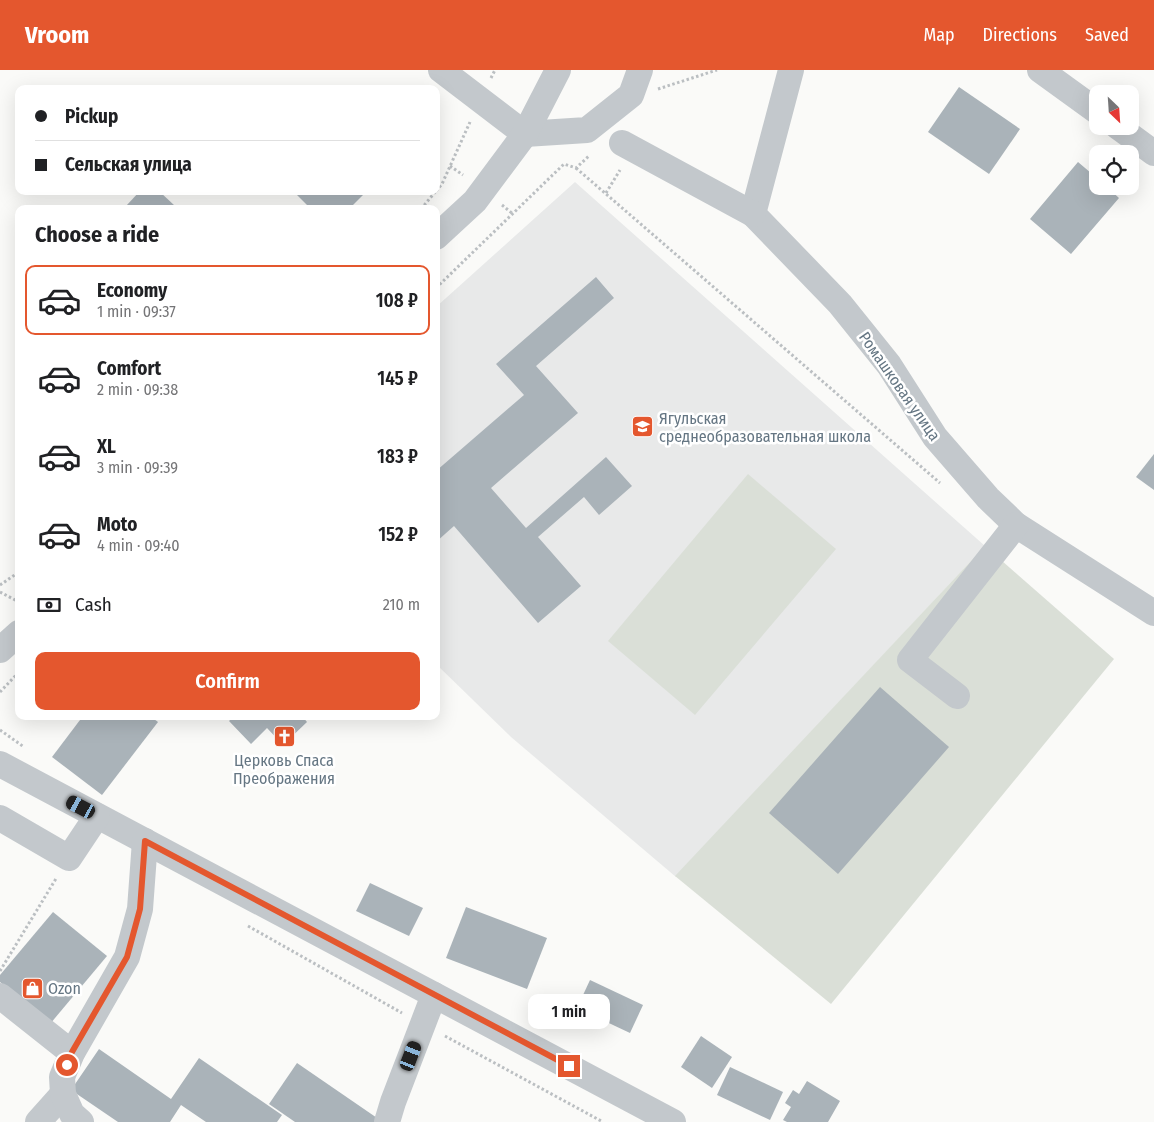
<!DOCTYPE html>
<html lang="en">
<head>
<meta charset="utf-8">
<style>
	:root { --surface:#fff; --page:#f2f2f2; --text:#202124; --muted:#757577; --line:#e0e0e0; --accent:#e4572e }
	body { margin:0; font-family:"Fira Sans Condensed",sans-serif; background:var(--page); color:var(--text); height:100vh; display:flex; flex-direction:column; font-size:19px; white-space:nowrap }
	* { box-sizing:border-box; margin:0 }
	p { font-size:16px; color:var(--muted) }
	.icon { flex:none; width:28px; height:28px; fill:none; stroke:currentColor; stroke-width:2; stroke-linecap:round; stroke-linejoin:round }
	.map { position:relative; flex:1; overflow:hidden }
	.side { position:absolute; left:15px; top:135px; width:425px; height:515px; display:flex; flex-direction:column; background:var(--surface); border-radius:10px; box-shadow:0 5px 20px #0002 }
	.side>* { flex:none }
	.hud { position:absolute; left:15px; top:15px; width:425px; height:110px; border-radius:10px; box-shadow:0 5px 20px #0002; display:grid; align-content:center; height:110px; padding:0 20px; background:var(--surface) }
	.needle { width:32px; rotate:155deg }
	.tools { position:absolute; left:1089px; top:15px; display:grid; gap:10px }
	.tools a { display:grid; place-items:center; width:50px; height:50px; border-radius:10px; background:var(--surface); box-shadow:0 5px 20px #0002; font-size:25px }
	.end { position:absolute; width:22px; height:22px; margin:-11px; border:6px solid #e4572e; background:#fff; box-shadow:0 0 0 2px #fff }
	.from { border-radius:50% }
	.bubble { position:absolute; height:35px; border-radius:10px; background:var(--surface); box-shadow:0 5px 20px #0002; font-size:16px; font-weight:600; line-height:35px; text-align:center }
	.car { position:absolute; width:15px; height:30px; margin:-15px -8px; border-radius:6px; box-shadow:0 0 4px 1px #0007; background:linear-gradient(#222 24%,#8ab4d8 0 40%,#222 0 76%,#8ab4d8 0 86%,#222 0) }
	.hud b { display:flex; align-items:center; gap:18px; height:48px; font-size:19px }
	.hud b+b { border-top:1px solid var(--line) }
	.hud i { width:12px; height:12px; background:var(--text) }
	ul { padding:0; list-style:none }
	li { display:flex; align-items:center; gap:15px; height:70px; margin:0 10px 8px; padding:0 10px; border:2px solid transparent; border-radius:10px }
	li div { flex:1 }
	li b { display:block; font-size:19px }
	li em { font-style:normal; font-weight:600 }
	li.on { border-color:var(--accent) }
	li>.icon { width:45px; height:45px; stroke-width:1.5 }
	h2 { padding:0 20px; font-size:22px; line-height:60px }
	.pay { display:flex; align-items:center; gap:12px; height:55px; padding:0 20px; font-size:19px }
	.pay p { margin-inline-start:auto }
	.primary-button { display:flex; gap:10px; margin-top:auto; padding:10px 20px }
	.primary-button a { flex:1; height:58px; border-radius:10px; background:var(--accent); color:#fff; font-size:20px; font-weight:600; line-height:58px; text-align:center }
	header { display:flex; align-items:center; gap:30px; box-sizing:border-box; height:70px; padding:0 25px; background:var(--accent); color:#fff }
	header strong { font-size:24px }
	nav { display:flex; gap:28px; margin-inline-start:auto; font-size:18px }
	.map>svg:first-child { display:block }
</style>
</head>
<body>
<header>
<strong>Vroom</strong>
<nav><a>Map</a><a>Directions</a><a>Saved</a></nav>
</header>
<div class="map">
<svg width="1154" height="1052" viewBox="0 0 1154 1052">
	<rect width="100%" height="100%" fill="#fafaf8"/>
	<path fill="#e8e9e9" d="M 575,112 L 985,476 L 676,807 L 511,667 L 436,594 L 436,237 Z"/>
	<g fill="#dadfd7">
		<path d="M 748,404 L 836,479 L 695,645 L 608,571 Z"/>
		<path d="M 985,476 L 1114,589 L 831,934 L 675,806 Z"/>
	</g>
	<g fill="#aab3b9">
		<path d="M 959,17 L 1020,59 L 989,104 L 928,62 Z"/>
		<path d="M 1078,92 L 1098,109 L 1098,116 L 1106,116 L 1119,128 L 1071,184 L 1030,149 Z"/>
		<path d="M 140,121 L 159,121 L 175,136 L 173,139 L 129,139 L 126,136 Z"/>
		<path d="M 293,121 L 367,121 L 349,139 L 311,139 Z"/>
		<path d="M 596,207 L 614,228 L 536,296 L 578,343 L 491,418 L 526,458 L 606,387 L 632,416 L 599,445 L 584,427 L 538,467 L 581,516 L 538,553 L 454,456 L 436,472 L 436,401 L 524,325 L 496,294 Z"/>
		<path d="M 1154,384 L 1154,420 L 1136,407 Z"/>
		<path d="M 880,617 L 949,677 L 838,804 L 769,743 Z"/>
		<path d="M 83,646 L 150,646 L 158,652 L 102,725 L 52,687 Z"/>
		<path d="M 234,646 L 302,646 L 307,652 L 283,675 L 267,658 L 251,674 L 229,651 Z"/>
		<path d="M 370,813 L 423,838 L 409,866 L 356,841 Z"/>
		<path d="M 466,837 L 547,868 L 527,919 L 446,888 Z"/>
		<path d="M 53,842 L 107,886 L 50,954 L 0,912 L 0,905 Z"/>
		<path d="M 590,910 L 643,935 L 630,963 L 577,938 Z"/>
		<path d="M 701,966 L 732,987 L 712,1018 L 681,997 Z"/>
		<path d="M 99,979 L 171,1029 L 199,988 L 282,1045 L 277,1052 L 206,1052 L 181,1035 L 170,1052 L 118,1052 L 71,1020 Z"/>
		<path d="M 297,993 L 380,1050 L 378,1052 L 295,1052 L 269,1034 Z"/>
		<path d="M 730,997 L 783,1022 L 770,1050 L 717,1025 Z"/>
		<path d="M 807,1011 L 840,1031 L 828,1052 L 787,1052 L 783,1050 L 791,1037 L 785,1033 L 793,1020 L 799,1024 Z"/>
	</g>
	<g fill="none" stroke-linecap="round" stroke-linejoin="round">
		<g stroke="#bbbfc2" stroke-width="3" stroke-dasharray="2.5 2.5" stroke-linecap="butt">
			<path d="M 491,8 L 495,0"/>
			<path d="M 658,19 L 717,0"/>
			<path d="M 450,96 L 463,105"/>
			<path d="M 576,98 L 940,413"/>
			<path d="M 436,121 L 442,114 L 470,52"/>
			<path d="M 606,123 L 620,100"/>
			<path d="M 502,135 L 513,144"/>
			<path d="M 421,139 L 436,121"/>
			<path d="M 436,218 L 564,94 L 576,98 L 590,85"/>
			<path d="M 0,515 L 19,502"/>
			<path d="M 0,522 L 19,532"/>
			<path d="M 0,622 L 19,602"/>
			<path d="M 0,660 L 24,677"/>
			<path d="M 248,856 L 402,943"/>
			<path d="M 0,901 L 57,807"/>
			<path d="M 445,966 L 603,1052"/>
		</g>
		<g stroke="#c3c8cc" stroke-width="26">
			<path d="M 441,0 L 525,64 L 587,60 L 631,25 L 640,0"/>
			<path d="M 791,0 L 753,144 L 840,234 L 889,295 L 935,367 L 988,428 L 1016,455 L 1154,543"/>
			<path d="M 1040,0 L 1098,42"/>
			<path d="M 1117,56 L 1154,83"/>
			<path d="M 622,73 L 753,144"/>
			<path d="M 436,167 L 475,131 L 525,64 L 558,0"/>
			<path d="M 0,580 L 19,563"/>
			<path d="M 957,626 L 910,590 L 1016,455"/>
			<path d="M 0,694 L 673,1052"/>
			<path d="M 0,748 L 69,788 L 97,746"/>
			<path d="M 0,926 L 72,983"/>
			<path d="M 38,1052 L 63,1024"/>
			<path d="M 81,1052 L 72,1044 L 63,1024 L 62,1007 L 72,983 L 127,887 L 140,839 L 145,771"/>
			<path d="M 387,1052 L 393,1032 L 434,925"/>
		</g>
	</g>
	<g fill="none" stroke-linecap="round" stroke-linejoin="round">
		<path stroke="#e4572e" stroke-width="6" d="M 67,995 L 72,982 L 127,887 L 140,839 L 145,771 L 569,996"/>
	</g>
	<defs>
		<symbol id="school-square" viewBox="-11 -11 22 22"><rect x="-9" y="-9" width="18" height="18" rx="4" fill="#e4572e" stroke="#fff"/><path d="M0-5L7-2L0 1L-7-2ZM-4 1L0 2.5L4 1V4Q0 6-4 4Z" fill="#fff"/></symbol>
		<symbol id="church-square" viewBox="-11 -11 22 22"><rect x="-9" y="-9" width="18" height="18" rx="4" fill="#e4572e" stroke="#fff"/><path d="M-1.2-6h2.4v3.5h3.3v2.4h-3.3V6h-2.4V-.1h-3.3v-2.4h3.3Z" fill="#fff"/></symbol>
		<symbol id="shop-square" viewBox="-11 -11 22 22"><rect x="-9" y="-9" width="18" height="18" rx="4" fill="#e4572e" stroke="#fff"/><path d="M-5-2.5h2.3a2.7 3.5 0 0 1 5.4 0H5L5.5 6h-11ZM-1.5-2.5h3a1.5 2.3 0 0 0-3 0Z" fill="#fff"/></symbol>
	</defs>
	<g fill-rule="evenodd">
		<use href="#school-square" x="630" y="344" width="25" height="25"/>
		<use href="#church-square" x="272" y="654" width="25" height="25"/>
		<use href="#shop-square" x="20" y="906" width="25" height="25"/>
	</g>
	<g text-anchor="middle" stroke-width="5" stroke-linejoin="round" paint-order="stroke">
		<g font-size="16" fill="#657683" stroke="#fff">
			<text transform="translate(900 316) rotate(55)" y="6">Ромашковая улица</text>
		</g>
		<g font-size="16" fill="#657683" stroke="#fff" text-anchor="start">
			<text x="659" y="354">Ягульская<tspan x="659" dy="18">среднеобразовательная школа</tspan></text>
			<text x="284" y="696" text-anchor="middle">Церковь Спаса<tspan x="284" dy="18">Преображения</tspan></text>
			<text x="48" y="924">Ozon</text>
		</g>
	</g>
</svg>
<div class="tools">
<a><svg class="needle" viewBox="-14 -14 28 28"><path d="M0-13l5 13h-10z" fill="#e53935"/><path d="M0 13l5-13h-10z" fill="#757577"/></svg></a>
<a><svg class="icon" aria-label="locate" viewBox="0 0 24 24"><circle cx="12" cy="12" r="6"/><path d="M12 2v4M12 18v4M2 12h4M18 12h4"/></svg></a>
</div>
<i class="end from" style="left:67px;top:995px"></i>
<i class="end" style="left:569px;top:996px"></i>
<div class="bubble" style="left:528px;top:924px;width:82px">1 min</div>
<i class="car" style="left:81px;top:737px;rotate:298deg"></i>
<i class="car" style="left:411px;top:986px;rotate:21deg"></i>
<div class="hud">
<b><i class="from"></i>Pickup</b>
<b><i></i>Сельская улица</b>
</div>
<section class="side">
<h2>Choose a ride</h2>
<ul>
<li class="on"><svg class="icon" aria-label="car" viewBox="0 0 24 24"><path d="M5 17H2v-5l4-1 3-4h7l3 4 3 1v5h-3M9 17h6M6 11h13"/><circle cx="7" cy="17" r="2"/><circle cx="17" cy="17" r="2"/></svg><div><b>Economy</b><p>1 min · 09:37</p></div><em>108 ₽</em></li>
<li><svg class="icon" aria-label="car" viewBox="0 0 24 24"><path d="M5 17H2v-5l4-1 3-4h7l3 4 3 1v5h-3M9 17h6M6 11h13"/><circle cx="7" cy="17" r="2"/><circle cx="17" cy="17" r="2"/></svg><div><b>Comfort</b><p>2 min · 09:38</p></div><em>145 ₽</em></li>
<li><svg class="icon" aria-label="car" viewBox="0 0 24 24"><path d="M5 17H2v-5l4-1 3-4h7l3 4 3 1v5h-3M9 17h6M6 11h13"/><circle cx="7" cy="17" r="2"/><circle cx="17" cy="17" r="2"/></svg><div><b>XL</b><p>3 min · 09:39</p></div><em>183 ₽</em></li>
<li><svg class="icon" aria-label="car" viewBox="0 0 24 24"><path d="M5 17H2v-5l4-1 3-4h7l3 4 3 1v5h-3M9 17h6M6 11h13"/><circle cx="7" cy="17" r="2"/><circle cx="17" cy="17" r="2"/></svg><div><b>Moto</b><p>4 min · 09:40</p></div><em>152 ₽</em></li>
</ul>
<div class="pay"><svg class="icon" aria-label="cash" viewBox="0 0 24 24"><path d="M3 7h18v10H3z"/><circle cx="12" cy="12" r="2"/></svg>Cash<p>210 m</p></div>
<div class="primary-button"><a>Confirm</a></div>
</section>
</div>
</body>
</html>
